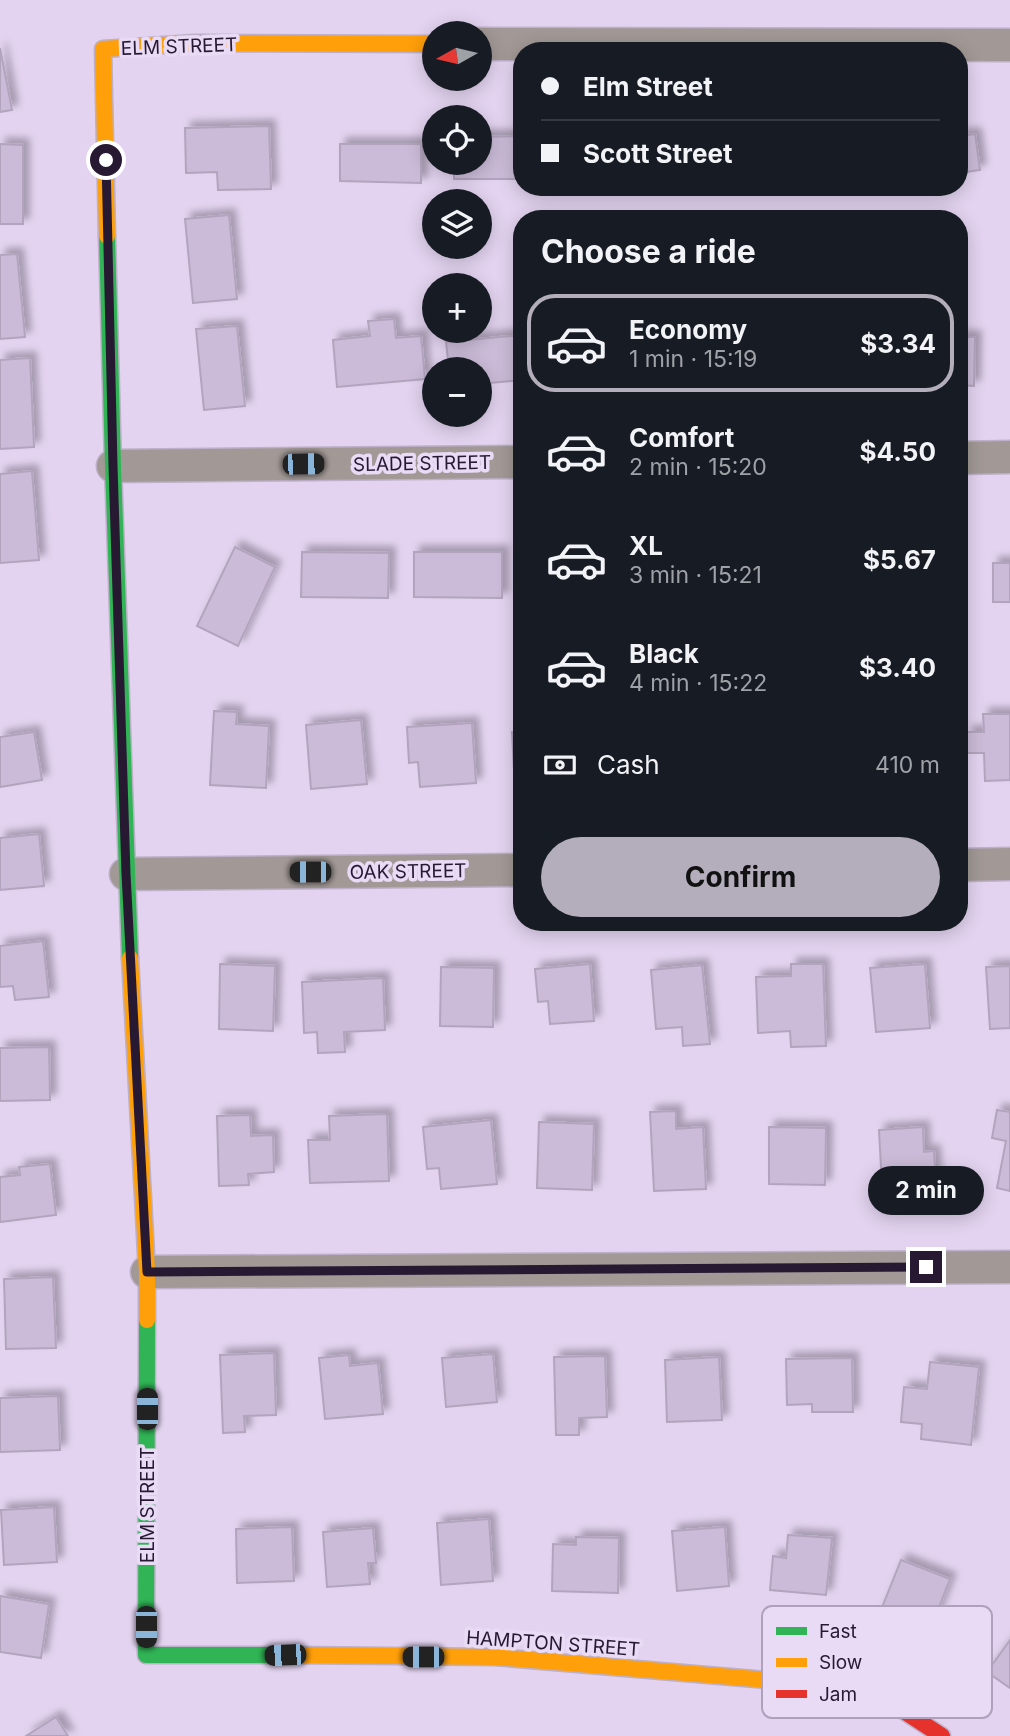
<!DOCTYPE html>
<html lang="en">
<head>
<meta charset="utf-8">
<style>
	:root { --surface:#171b24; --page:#242831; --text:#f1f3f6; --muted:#9ea1a6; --line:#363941; --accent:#b4aebc }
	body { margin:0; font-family:Inter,sans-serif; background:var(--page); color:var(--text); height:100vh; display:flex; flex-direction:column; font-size:26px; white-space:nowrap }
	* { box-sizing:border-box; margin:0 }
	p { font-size:23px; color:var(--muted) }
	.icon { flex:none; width:38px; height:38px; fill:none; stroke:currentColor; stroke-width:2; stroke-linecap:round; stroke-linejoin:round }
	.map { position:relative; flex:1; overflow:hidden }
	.details { position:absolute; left:513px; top:210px; width:455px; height:721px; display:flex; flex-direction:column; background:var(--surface); border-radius:28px; box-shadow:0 4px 18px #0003 }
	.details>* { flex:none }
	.hud { position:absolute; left:513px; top:42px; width:455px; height:154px; border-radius:28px; box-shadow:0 4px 18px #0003; display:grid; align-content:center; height:154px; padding:0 28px; background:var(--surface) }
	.needle { width:46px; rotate:262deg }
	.fabs { position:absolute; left:422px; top:21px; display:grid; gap:14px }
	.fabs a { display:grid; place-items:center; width:70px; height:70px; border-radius:50%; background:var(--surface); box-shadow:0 4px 18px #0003; font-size:35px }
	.end { position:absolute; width:32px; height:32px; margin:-16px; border:9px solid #281933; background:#fff; box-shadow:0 0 0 4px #fff }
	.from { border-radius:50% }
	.bubble { position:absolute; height:49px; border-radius:24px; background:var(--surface); box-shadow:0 4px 18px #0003; font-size:23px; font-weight:700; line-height:49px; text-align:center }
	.car { position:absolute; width:21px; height:42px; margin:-21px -10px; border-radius:9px; box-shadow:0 0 5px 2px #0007; background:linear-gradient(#222 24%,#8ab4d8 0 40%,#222 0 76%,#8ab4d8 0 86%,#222 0) }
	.hud b { display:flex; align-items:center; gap:24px; height:66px; font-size:26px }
	.hud b+b { border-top:2px solid var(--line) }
	.hud i { width:18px; height:18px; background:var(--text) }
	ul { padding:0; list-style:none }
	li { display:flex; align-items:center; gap:21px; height:98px; margin:0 14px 10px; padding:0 14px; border:4px solid transparent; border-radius:28px }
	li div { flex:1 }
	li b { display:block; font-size:26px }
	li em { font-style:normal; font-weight:700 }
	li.on { border-color:var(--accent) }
	li>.icon { width:63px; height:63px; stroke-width:1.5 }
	h2 { padding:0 28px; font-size:32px; line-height:84px }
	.pay { display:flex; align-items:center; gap:18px; height:77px; padding:0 28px; font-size:26px }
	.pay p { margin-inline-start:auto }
	.primary-button { display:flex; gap:14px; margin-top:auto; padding:14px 28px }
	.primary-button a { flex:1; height:80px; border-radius:42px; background:var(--accent); color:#111; font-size:28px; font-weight:700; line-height:80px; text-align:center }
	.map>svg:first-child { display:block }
</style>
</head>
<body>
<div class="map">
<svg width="1010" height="1736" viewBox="0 0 1010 1736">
	<defs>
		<filter id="shadow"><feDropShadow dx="6" dy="-6" stdDeviation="3.5" flood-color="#0004"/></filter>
	</defs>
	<rect width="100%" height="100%" fill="#e3d3f0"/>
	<g fill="#cbbbd8" stroke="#b3a4be" stroke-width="2" filter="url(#shadow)">
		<path d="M 0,48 L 12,110 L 0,112 Z"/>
		<path d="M 269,126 L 271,189 L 218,190 L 217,172 L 186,173 L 185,128 Z"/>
		<path d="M 975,134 L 980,170 L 959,173 L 959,136 Z"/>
		<path d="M 522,136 L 522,179 L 454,179 L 454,163 L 480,163 L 480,137 Z"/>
		<path d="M 0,144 L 23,145 L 23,224 L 0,224 Z"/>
		<path d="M 340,144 L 421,144 L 421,183 L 340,181 Z"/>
		<path d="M 229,215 L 237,299 L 193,303 L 185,219 Z"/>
		<path d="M 17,254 L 25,337 L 0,339 L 0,255 Z"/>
		<path d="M 394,319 L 396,338 L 421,336 L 425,379 L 337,387 L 333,340 L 370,336 L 368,321 Z"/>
		<path d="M 237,326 L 245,406 L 204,410 L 196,329 Z"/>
		<path d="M 522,335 L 522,380 L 480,384 L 480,369 L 449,369 L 446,342 Z"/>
		<path d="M 959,337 L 975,337 L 974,386 L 959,385 Z"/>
		<path d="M 30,358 L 34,447 L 0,449 L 0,360 Z"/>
		<path d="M 32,471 L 39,560 L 0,563 L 0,474 Z"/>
		<path d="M 235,547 L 275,567 L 238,646 L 197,626 Z"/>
		<path d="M 302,552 L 389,553 L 388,598 L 301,597 Z"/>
		<path d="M 414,552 L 502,552 L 502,598 L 414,597 Z"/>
		<rect x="993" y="563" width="17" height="39"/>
		<path d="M 214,711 L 237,712 L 236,724 L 269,726 L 266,788 L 210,785 Z"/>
		<path d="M 983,714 L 1010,714 L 1010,780 L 985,781 L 984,753 L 967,753 L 967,732 L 984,732 Z"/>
		<path d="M 361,720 L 367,784 L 311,789 L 306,725 Z"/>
		<path d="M 472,723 L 476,783 L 420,787 L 418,762 L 409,763 L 407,727 Z"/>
		<path d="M 34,732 L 42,780 L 0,787 L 0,737 Z"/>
		<path d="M 512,732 L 522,732 L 522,771 L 514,771 Z"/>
		<path d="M 39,834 L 44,886 L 0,890 L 0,838 Z"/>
		<path d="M 43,941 L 49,997 L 15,1000 L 13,986 L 0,987 L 0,946 Z"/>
		<path d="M 220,964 L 275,966 L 273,1031 L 219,1029 Z"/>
		<path d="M 590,964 L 594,1021 L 550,1024 L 548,1001 L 538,1002 L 535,969 Z"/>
		<path d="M 791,964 L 823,964 L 826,1046 L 791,1047 L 790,1031 L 758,1033 L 756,977 L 791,976 Z"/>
		<path d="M 925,964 L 930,1028 L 876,1032 L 870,968 Z"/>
		<path d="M 702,965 L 710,1044 L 683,1046 L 682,1027 L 656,1029 L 651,970 Z"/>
		<path d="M 1010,966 L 1010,1028 L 990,1029 L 986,967 Z"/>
		<path d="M 441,967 L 494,968 L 493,1027 L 440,1026 Z"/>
		<path d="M 383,978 L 385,1030 L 344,1032 L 345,1052 L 318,1053 L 317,1032 L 304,1033 L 302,982 Z"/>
		<path d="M 49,1047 L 50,1100 L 0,1101 L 0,1048 Z"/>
		<path d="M 997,1110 L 1010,1112 L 1010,1191 L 997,1188 L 1006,1141 L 992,1138 Z"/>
		<path d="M 676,1111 L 676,1129 L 703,1127 L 706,1189 L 654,1191 L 650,1112 Z"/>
		<path d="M 387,1114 L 389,1181 L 310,1183 L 308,1140 L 330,1140 L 329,1116 Z"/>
		<path d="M 250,1115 L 251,1136 L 273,1135 L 274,1172 L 248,1174 L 249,1185 L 219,1186 L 217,1116 Z"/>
		<path d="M 491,1120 L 497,1184 L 441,1189 L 439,1168 L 427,1169 L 423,1127 Z"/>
		<path d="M 539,1122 L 594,1124 L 592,1190 L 537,1188 Z"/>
		<path d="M 769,1127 L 826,1128 L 825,1185 L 769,1184 Z"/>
		<path d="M 923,1127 L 924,1152 L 934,1151 L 936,1184 L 882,1187 L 879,1130 Z"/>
		<path d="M 50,1164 L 56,1215 L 0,1222 L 0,1177 L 20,1175 L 19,1167 Z"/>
		<path d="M 53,1277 L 56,1348 L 6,1349 L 4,1279 Z"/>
		<path d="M 274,1353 L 276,1415 L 244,1416 L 245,1432 L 223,1433 L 220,1355 Z"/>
		<path d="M 493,1354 L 497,1402 L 446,1407 L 442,1358 Z"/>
		<path d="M 349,1355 L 350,1366 L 378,1363 L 383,1414 L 325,1419 L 319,1358 Z"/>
		<path d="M 605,1356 L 607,1417 L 579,1418 L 579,1435 L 556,1435 L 554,1357 Z"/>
		<path d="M 719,1357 L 722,1420 L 667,1422 L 665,1360 Z"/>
		<path d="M 852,1358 L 853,1412 L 812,1412 L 812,1404 L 787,1405 L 786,1359 Z"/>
		<path d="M 930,1362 L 979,1367 L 971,1445 L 921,1439 L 922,1424 L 901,1422 L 904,1387 L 927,1389 Z"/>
		<path d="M 58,1396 L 60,1450 L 0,1452 L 0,1398 Z"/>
		<path d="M 54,1507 L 57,1562 L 4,1565 L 1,1510 Z"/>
		<path d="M 489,1519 L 493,1581 L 441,1585 L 437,1523 Z"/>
		<path d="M 292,1527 L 294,1581 L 237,1583 L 236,1529 Z"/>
		<path d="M 725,1527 L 729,1586 L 677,1591 L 672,1531 Z"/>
		<path d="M 373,1528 L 376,1563 L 368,1563 L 370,1584 L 327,1587 L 323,1532 Z"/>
		<path d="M 788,1535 L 832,1538 L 826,1595 L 770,1590 L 773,1556 L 786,1558 Z"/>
		<path d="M 576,1537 L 619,1538 L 618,1593 L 552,1591 L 553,1544 L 576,1545 Z"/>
		<path d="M 901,1560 L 950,1579 L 928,1635 L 879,1615 Z"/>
		<path d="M 0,1596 L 49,1604 L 41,1658 L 0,1652 Z"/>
		<path d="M 1010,1640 L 1010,1688 L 987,1672 Z"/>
		<path d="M 56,1717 L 68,1736 L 26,1736 Z"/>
	</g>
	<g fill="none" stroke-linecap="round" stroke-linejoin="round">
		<defs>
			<g id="street">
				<path d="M 480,44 L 1010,45"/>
				<path d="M 959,458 L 1010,457"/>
				<path d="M 113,466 L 522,462"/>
				<path d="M 959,865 L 1010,864"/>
				<path d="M 126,874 L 522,870"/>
				<path d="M 147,1272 L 1010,1267"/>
			</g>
			<g id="fast">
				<path d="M 107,236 L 113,466 L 130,958"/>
				<path d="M 147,1320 L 146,1655 L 291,1655"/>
			</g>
			<g id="slow">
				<path d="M 107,236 L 103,49 L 195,43 L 434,44"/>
				<path d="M 130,958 L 147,1272 L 147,1320"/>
				<path d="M 291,1655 L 495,1657 L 851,1687"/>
			</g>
			<path id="jam" d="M 851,1687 L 870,1689 L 942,1736"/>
		</defs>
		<use href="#street" stroke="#bdb0c8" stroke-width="35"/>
		<use href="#fast" stroke="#bdb0c8" stroke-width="19"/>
		<use href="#slow" stroke="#bdb0c8" stroke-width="19"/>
		<use href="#jam" stroke="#bdb0c8" stroke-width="19"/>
		<use href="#street" stroke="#a29996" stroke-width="32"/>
		<use href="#fast" stroke="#30b455" stroke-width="16"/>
		<use href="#slow" stroke="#ff9f0a" stroke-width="16"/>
		<use href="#jam" stroke="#e5322d" stroke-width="16"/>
	</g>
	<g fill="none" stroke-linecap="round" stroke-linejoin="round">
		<path stroke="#281933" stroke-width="9" d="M 106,160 L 113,466 L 126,874 L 147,1272 L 926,1267"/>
	</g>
	<g text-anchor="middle" stroke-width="7" stroke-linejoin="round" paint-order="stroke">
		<g font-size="19" fill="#281933" stroke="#e9daf6">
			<text transform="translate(179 46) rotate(-2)" y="7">ELM STREET</text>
			<text transform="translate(422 463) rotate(-1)" y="7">SLADE STREET</text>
			<text transform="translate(408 871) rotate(-1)" y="7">OAK STREET</text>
			<text transform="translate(147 1505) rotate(-90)" y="7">ELM STREET</text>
			<text transform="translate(553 1643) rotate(4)" y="7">HAMPTON STREET</text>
		</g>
	</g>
	<rect x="762" y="1606" width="230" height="112" rx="10" fill="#e9daf6" stroke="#afa0bc" stroke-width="2"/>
	<rect x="776" y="1627" width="31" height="8" fill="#30b455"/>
	<rect x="776" y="1658" width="31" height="9" fill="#ff9f0a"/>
	<rect x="776" y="1690" width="31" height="8" fill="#e5322d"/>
	<g font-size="19" fill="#281933">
		<text x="819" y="1638">Fast</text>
		<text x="819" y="1669">Slow</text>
		<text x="819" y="1701">Jam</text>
	</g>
</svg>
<div class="fabs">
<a><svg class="needle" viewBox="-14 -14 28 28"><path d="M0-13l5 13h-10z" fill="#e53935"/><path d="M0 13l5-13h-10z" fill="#9ea1a6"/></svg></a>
<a><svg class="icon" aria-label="locate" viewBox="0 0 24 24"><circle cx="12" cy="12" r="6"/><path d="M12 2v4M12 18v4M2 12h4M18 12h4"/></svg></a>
<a><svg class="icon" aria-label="layers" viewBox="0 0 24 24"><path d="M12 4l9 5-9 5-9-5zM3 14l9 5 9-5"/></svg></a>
<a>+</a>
<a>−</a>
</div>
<i class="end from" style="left:106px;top:160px"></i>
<i class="end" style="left:926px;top:1267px"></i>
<div class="bubble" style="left:868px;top:1166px;width:116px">2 min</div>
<i class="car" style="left:303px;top:464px;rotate:89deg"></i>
<i class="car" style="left:310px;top:872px;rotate:270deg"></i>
<i class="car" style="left:147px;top:1409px;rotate:0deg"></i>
<i class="car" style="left:146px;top:1627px;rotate:180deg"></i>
<i class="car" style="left:285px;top:1655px;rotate:268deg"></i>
<i class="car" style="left:423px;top:1657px;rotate:270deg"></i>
<div class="hud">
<b><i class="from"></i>Elm Street</b>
<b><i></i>Scott Street</b>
</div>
<section class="details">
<h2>Choose a ride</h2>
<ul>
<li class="on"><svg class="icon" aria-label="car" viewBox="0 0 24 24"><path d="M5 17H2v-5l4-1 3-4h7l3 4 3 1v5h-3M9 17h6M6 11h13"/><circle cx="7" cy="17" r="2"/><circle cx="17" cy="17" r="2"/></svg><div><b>Economy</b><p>1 min · 15:19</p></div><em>$3.34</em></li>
<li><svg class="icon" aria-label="car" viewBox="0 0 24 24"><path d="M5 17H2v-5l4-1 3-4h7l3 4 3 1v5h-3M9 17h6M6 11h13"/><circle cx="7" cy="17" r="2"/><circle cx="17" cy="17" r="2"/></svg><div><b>Comfort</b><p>2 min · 15:20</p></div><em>$4.50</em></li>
<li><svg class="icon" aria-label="car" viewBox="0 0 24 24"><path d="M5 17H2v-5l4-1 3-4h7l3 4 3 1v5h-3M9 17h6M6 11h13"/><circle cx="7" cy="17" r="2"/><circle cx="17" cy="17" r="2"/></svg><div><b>XL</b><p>3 min · 15:21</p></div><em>$5.67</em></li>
<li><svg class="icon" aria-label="car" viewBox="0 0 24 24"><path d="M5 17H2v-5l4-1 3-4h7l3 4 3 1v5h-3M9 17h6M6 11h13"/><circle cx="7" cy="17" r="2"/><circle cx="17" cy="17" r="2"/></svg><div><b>Black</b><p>4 min · 15:22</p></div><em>$3.40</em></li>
</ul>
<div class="pay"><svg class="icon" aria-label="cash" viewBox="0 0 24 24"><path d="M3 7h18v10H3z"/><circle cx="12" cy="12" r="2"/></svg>Cash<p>410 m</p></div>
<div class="primary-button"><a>Confirm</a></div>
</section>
</div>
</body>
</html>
